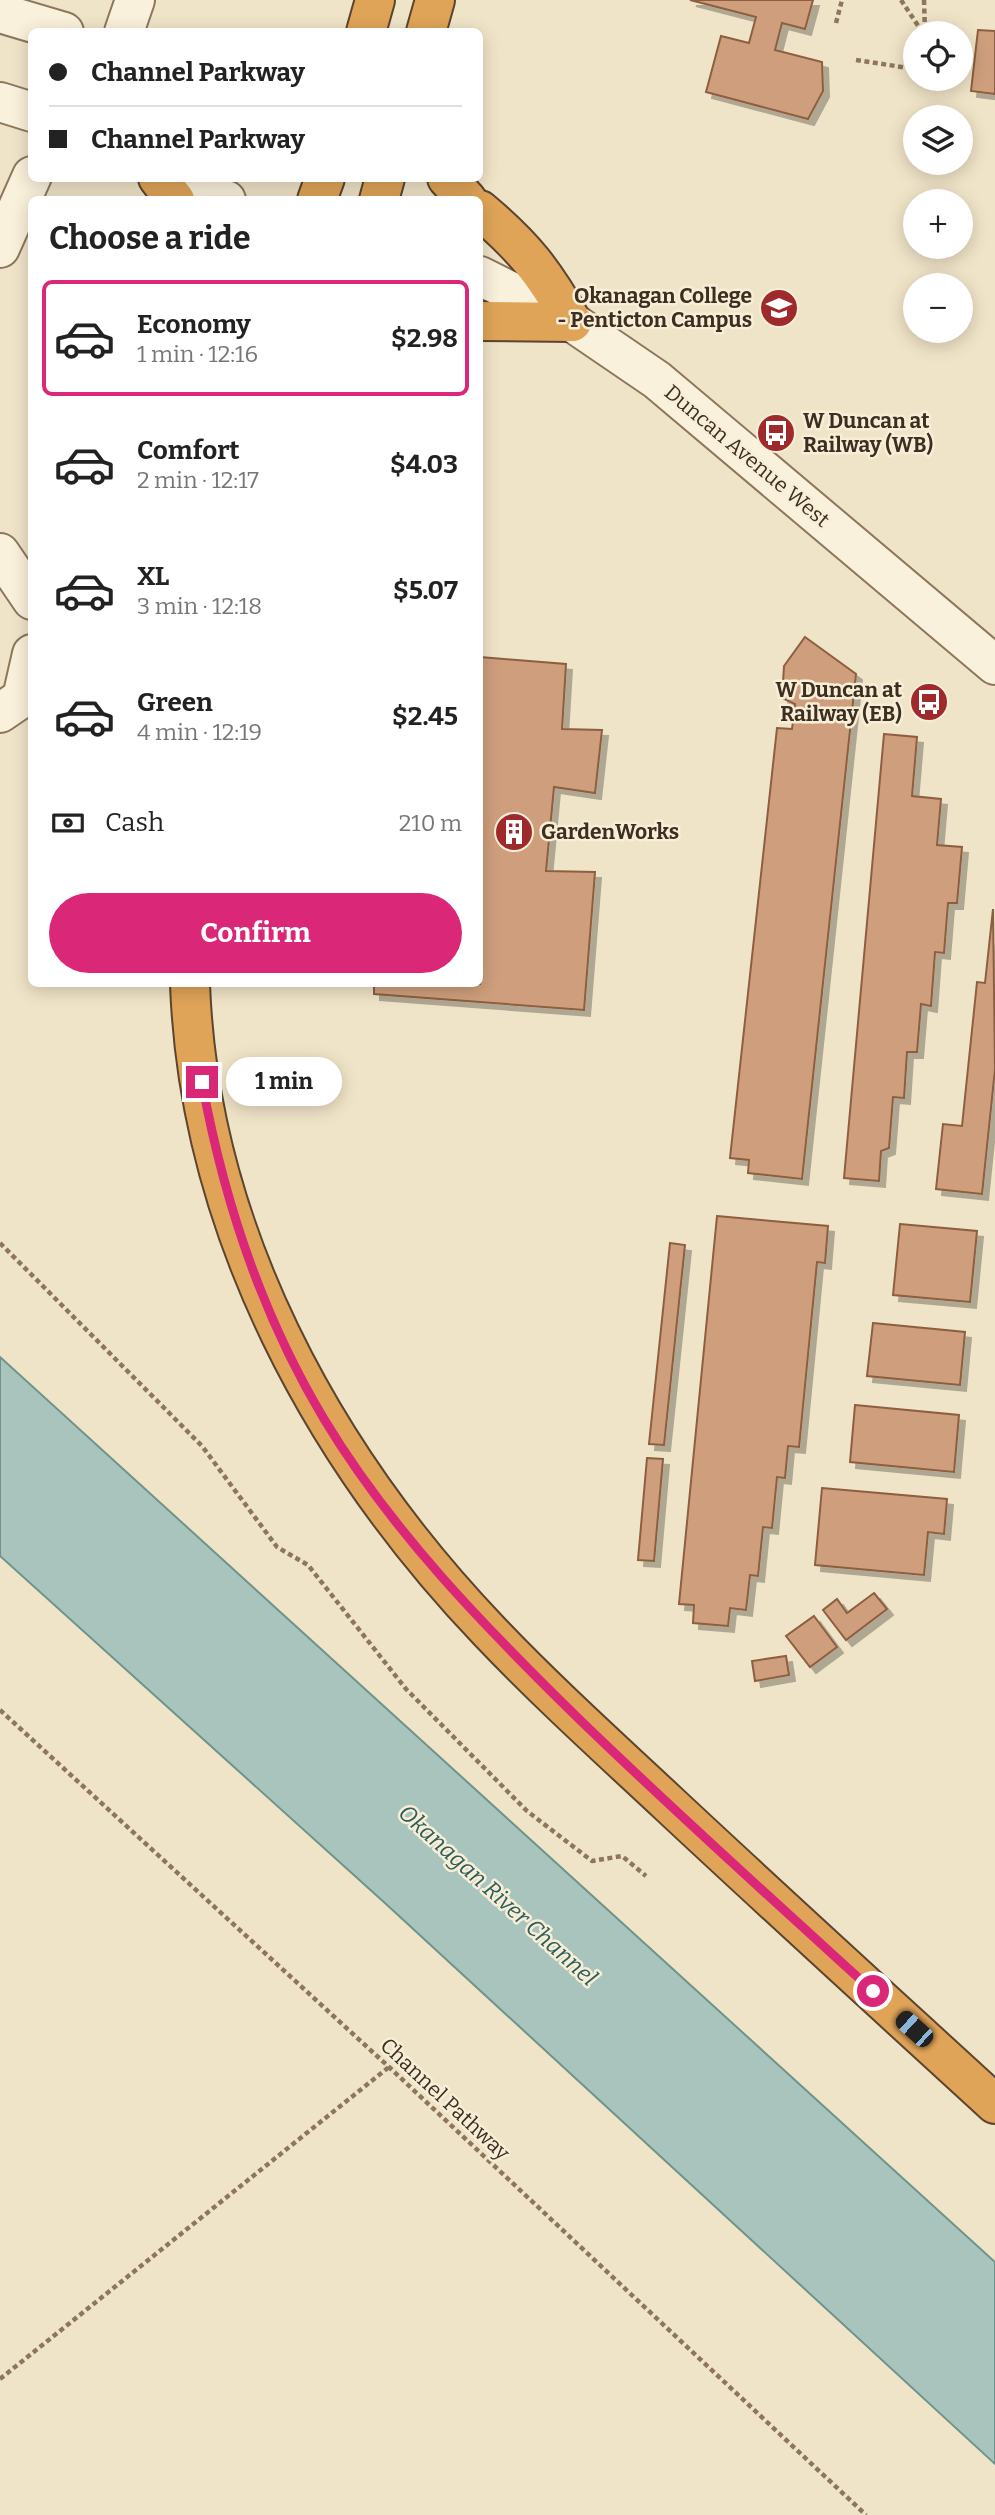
<!DOCTYPE html>
<html lang="en">
<head>
<meta charset="utf-8">
<style>
	:root { --surface:#fff; --page:#f2f2f2; --text:#222; --muted:#767676; --line:#e0e0e0; --accent:#db2777 }
	body { margin:0; font-family:Bitter,serif; background:var(--page); color:var(--text); height:100vh; display:flex; flex-direction:column; font-size:26px; white-space:nowrap }
	* { box-sizing:border-box; margin:0 }
	p { font-size:23px; color:var(--muted) }
	.icon { flex:none; width:38px; height:38px; fill:none; stroke:currentColor; stroke-width:2; stroke-linecap:round; stroke-linejoin:round }
	.map { position:relative; flex:1; overflow:hidden }
	.details { position:absolute; left:28px; top:196px; width:455px; height:791px; display:flex; flex-direction:column; background:var(--surface); border-radius:10px; box-shadow:0 4px 18px #0003 }
	.details>* { flex:none }
	.hud { position:absolute; left:28px; top:28px; width:455px; height:154px; border-radius:10px; box-shadow:0 4px 18px #0003; display:grid; align-content:center; height:154px; padding:0 21px; background:var(--surface) }
	.fabs { position:absolute; left:903px; top:21px; display:grid; gap:14px }
	.fabs a { display:grid; place-items:center; width:70px; height:70px; border-radius:50%; background:var(--surface); box-shadow:0 4px 18px #0003; font-size:35px }
	.end { position:absolute; width:32px; height:32px; margin:-16px; border:9px solid #db2777; background:#fff; box-shadow:0 0 0 4px #fff }
	.from { border-radius:50% }
	.bubble { position:absolute; height:49px; border-radius:24px; background:var(--surface); box-shadow:0 4px 18px #0003; font-size:23px; font-weight:700; line-height:49px; text-align:center }
	.car { position:absolute; width:21px; height:42px; margin:-21px -10px; border-radius:9px; box-shadow:0 0 5px 2px #0007; background:linear-gradient(#222 24%,#8ab4d8 0 40%,#222 0 76%,#8ab4d8 0 86%,#222 0) }
	.hud b { display:flex; align-items:center; gap:24px; height:66px; font-size:26px }
	.hud b+b { border-top:2px solid var(--line) }
	.hud i { width:18px; height:18px; background:var(--text) }
	ul { padding:0; list-style:none }
	li { display:flex; align-items:center; gap:21px; height:116px; margin:0 14px 10px; padding:0 7px; border:4px solid transparent; border-radius:10px }
	li div { flex:1 }
	li b { display:block; font-size:26px }
	li em { font-style:normal; font-weight:700 }
	li.current { border-color:var(--accent) }
	li>.icon { width:63px; height:63px; stroke-width:1.5 }
	h2 { padding:0 21px; font-size:32px; line-height:84px }
	.pay { display:flex; align-items:center; gap:18px; height:77px; padding:0 21px; font-size:26px }
	.pay p { margin-inline-start:auto }
	.primary-button { display:flex; gap:14px; margin-top:auto; padding:14px 21px }
	.primary-button a { flex:1; height:80px; border-radius:42px; background:var(--accent); color:#fff; font-size:28px; font-weight:700; line-height:80px; text-align:center }
	.map>svg:first-child { display:block }
</style>
</head>
<body>
<div class="map">
<svg width="995" height="2515" viewBox="0 0 995 2515">
	<defs>
		<filter id="shadow"><feDropShadow dx="6" dy="6" stdDeviation="0" flood-color="#0004"/></filter>
	</defs>
	<rect width="100%" height="100%" fill="#f0e4c8"/>
	<path fill="#a9c4bc" stroke="#6f938a" stroke-width="2" d="M 0,1357 L 995,2262 L 995,2464 L 386,1904 L 0,1556 Z"/>
	<g fill="#cf9f7d" stroke="#8d5f41" stroke-width="2" filter="url(#shadow)">
		<path d="M 690,0 L 813,0 L 805,29 L 782,23 L 775,50 L 822,62 L 823,91 L 808,119 L 706,92 L 721,36 L 749,43 L 756,17 Z"/>
		<path d="M 978,30 L 995,31 L 995,94 L 971,91 Z"/>
		<path d="M 805,637 L 856,674 L 802,1179 L 748,1173 L 749,1160 L 730,1158 L 777,728 L 792,729 L 795,704 L 782,698 L 784,666 Z"/>
		<path d="M 480,657 L 566,664 L 562,729 L 602,730 L 595,793 L 554,787 L 546,871 L 595,872 L 584,1010 L 374,994 L 374,984 L 480,984 Z"/>
		<path d="M 884,734 L 917,737 L 912,796 L 941,799 L 937,845 L 962,847 L 957,903 L 948,903 L 944,953 L 935,952 L 931,1006 L 921,1004 L 917,1052 L 907,1052 L 904,1098 L 893,1097 L 889,1148 L 881,1151 L 879,1181 L 844,1178 Z"/>
		<path d="M 993,909 L 995,1069 L 982,1194 L 936,1189 L 943,1124 L 962,1126 L 977,982 L 985,983 Z"/>
		<path d="M 717,1216 L 828,1226 L 825,1263 L 817,1262 L 799,1447 L 788,1446 L 785,1478 L 777,1477 L 772,1528 L 763,1527 L 758,1576 L 750,1575 L 746,1610 L 730,1608 L 728,1626 L 693,1623 L 694,1605 L 679,1604 Z"/>
		<path d="M 900,1224 L 977,1231 L 970,1302 L 893,1295 Z"/>
		<path d="M 670,1243 L 685,1245 L 664,1445 L 649,1444 Z"/>
		<path d="M 873,1323 L 965,1332 L 960,1385 L 867,1376 Z"/>
		<path d="M 855,1405 L 959,1415 L 954,1472 L 850,1462 Z"/>
		<path d="M 647,1458 L 663,1459 L 654,1561 L 638,1560 Z"/>
		<path d="M 822,1488 L 947,1499 L 944,1534 L 928,1532 L 924,1575 L 815,1565 Z"/>
		<path d="M 874,1593 L 887,1609 L 846,1640 L 823,1610 L 837,1599 L 847,1613 Z"/>
		<path d="M 814,1616 L 837,1647 L 810,1667 L 786,1636 Z"/>
		<path d="M 786,1656 L 789,1675 L 755,1681 L 752,1661 Z"/>
	</g>
	<g fill="none" stroke-linecap="round" stroke-linejoin="round">
		<defs>
			<g id="minor">
				<path d="M 0,13 L 64,32"/>
				<path d="M 124,32 L 135,0"/>
				<path d="M 0,102 L 32,112"/>
				<path d="M 166,178 L 226,200"/>
				<path d="M 0,248 L 32,176"/>
				<path d="M 480,276 L 572,322 L 657,380 L 995,665"/>
				<path d="M 0,553 L 32,600"/>
				<path d="M 0,713 L 22,698 L 32,654"/>
			</g>
			<g id="highway">
				<path d="M 366,32 L 375,0"/>
				<path d="M 426,32 L 435,0"/>
				<path d="M 158,178 L 175,200"/>
				<path d="M 447,178 L 467,200"/>
				<path d="M 317,200 L 325,178"/>
				<path d="M 379,200 L 385,178"/>
				<path d="M 480,210 C 524,247 543,271 572,322"/>
				<path d="M 480,321 L 572,322"/>
				<path d="M 190,984 C 199,1229 322,1456 489,1631 C 546,1691 608,1747 669,1804 C 777,1905 886,2004 995,2104"/>
			</g>
		</defs>
		<use href="#minor" stroke="#8d765c" stroke-width="42"/>
		<use href="#highway" stroke="#5b4430" stroke-width="42"/>
		<g stroke="#8d765c" stroke-width="4.5" stroke-dasharray="5 3.5" stroke-linecap="butt">
			<path d="M 901,0 L 923,33"/>
			<path d="M 924,0 L 925,33"/>
			<path d="M 836,23 L 842,0"/>
			<path d="M 856,60 L 915,69"/>
			<path d="M 0,1243 L 202,1446 L 277,1547 L 308,1565 L 406,1689 L 527,1811 L 592,1861 L 622,1856 L 646,1876"/>
			<path d="M 0,1710 L 389,2067 L 866,2515"/>
			<path d="M 0,2379 L 389,2067"/>
		</g>
		<use href="#minor" stroke="#faf1dc" stroke-width="38"/>
		<use href="#highway" stroke="#e0a458" stroke-width="38"/>
	</g>
	<g fill="none" stroke-linecap="round" stroke-linejoin="round">
		<path stroke="#db2777" stroke-width="9" d="M 202,1082 C 224,1202 261,1314 324,1419 C 392,1532 485,1627 579,1719 C 675,1812 774,1901 873,1991"/>
	</g>
	<defs>
		<symbol id="university-disc" viewBox="-11 -11 22 22"><circle r="9.5" fill="#9e2a2b" stroke="#f7eed8"/><path d="M0-5L7-2L0 1L-7-2ZM-4 1L0 2.5L4 1V4Q0 6-4 4Z" fill="#fff"/></symbol>
		<symbol id="bus-disc" viewBox="-11 -11 22 22"><circle r="9.5" fill="#9e2a2b" stroke="#f7eed8"/><path d="M-5-6H5V4H4V6H2V4H-2V6H-4V4H-5ZM-3.5-4V0h7V-4ZM-3.5 1.2v1.5H-2V1.2ZM2 1.2v1.5H3.5V1.2Z" fill="#fff"/></symbol>
		<symbol id="building-disc" viewBox="-11 -11 22 22"><circle r="9.5" fill="#9e2a2b" stroke="#f7eed8"/><path d="M-4-6H4V6H1V3H-1V6H-4ZM-2.5-4.3h1.7v1.8h-1.7ZM.8-4.3h1.7v1.8H.8ZM-2.5-1h1.7V.8h-1.7ZM.8-1h1.7V.8H.8Z" fill="#fff"/></symbol>
	</defs>
	<g fill-rule="evenodd">
		<use href="#university-disc" x="757" y="286" width="44" height="44"/>
		<use href="#bus-disc" x="754" y="411" width="44" height="44"/>
		<use href="#bus-disc" x="907" y="680" width="44" height="44"/>
		<use href="#building-disc" x="492" y="810" width="44" height="44"/>
	</g>
	<g text-anchor="middle" stroke-width="5" stroke-linejoin="round" paint-order="stroke">
		<g font-size="21" font-weight="bold" fill="#3d2e20" stroke="#f7eed8" text-anchor="end">
			<text x="752" y="303">Okanagan College<tspan x="752" dy="24">- Penticton Campus</tspan></text>
			<text x="803" y="428" text-anchor="start">W Duncan at<tspan x="803" dy="24">Railway (WB)</tspan></text>
			<text x="902" y="697">W Duncan at<tspan x="902" dy="24">Railway (EB)</tspan></text>
			<text x="541" y="839" text-anchor="start">GardenWorks</text>
		</g>
		<g font-size="21" fill="#3d2e20" stroke="#f7eed8">
			<text transform="translate(747 456) rotate(40)" y="7">Duncan Avenue West</text>
			<text transform="translate(445 2099) rotate(43)" y="7">Channel Pathway</text>
		</g>
		<g font-size="23" font-style="italic" fill="#2f5d5a" stroke="#f7eed8">
			<text transform="translate(498 1895) rotate(42)" y="8">Okanagan River Channel</text>
		</g>
	</g>
</svg>
<div class="fabs">
<a><svg class="icon" aria-label="locate" viewBox="0 0 24 24"><circle cx="12" cy="12" r="6"/><path d="M12 2v4M12 18v4M2 12h4M18 12h4"/></svg></a>
<a><svg class="icon" aria-label="layers" viewBox="0 0 24 24"><path d="M12 4l9 5-9 5-9-5zM3 14l9 5 9-5"/></svg></a>
<a>+</a>
<a>−</a>
</div>
<i class="end from" style="left:873px;top:1991px"></i>
<i class="end" style="left:202px;top:1082px"></i>
<div class="bubble" style="left:226px;top:1057px;width:116px">1 min</div>
<i class="car" style="left:914px;top:2029px;rotate:312deg"></i>
<div class="hud">
<b><i class="from"></i>Channel Parkway</b>
<b><i></i>Channel Parkway</b>
</div>
<section class="details">
<h2>Choose a ride</h2>
<ul>
<li class="current"><svg class="icon" aria-label="car" viewBox="0 0 24 24"><path d="M5 17H2v-5l4-1 3-4h7l3 4 3 1v5h-3M9 17h6M6 11h13"/><circle cx="7" cy="17" r="2"/><circle cx="17" cy="17" r="2"/></svg><div><b>Economy</b><p>1 min · 12:16</p></div><em>$2.98</em></li>
<li><svg class="icon" aria-label="car" viewBox="0 0 24 24"><path d="M5 17H2v-5l4-1 3-4h7l3 4 3 1v5h-3M9 17h6M6 11h13"/><circle cx="7" cy="17" r="2"/><circle cx="17" cy="17" r="2"/></svg><div><b>Comfort</b><p>2 min · 12:17</p></div><em>$4.03</em></li>
<li><svg class="icon" aria-label="car" viewBox="0 0 24 24"><path d="M5 17H2v-5l4-1 3-4h7l3 4 3 1v5h-3M9 17h6M6 11h13"/><circle cx="7" cy="17" r="2"/><circle cx="17" cy="17" r="2"/></svg><div><b>XL</b><p>3 min · 12:18</p></div><em>$5.07</em></li>
<li><svg class="icon" aria-label="car" viewBox="0 0 24 24"><path d="M5 17H2v-5l4-1 3-4h7l3 4 3 1v5h-3M9 17h6M6 11h13"/><circle cx="7" cy="17" r="2"/><circle cx="17" cy="17" r="2"/></svg><div><b>Green</b><p>4 min · 12:19</p></div><em>$2.45</em></li>
</ul>
<div class="pay"><svg class="icon" aria-label="cash" viewBox="0 0 24 24"><path d="M3 7h18v10H3z"/><circle cx="12" cy="12" r="2"/></svg>Cash<p>210 m</p></div>
<div class="primary-button"><a>Confirm</a></div>
</section>
</div>
</body>
</html>
